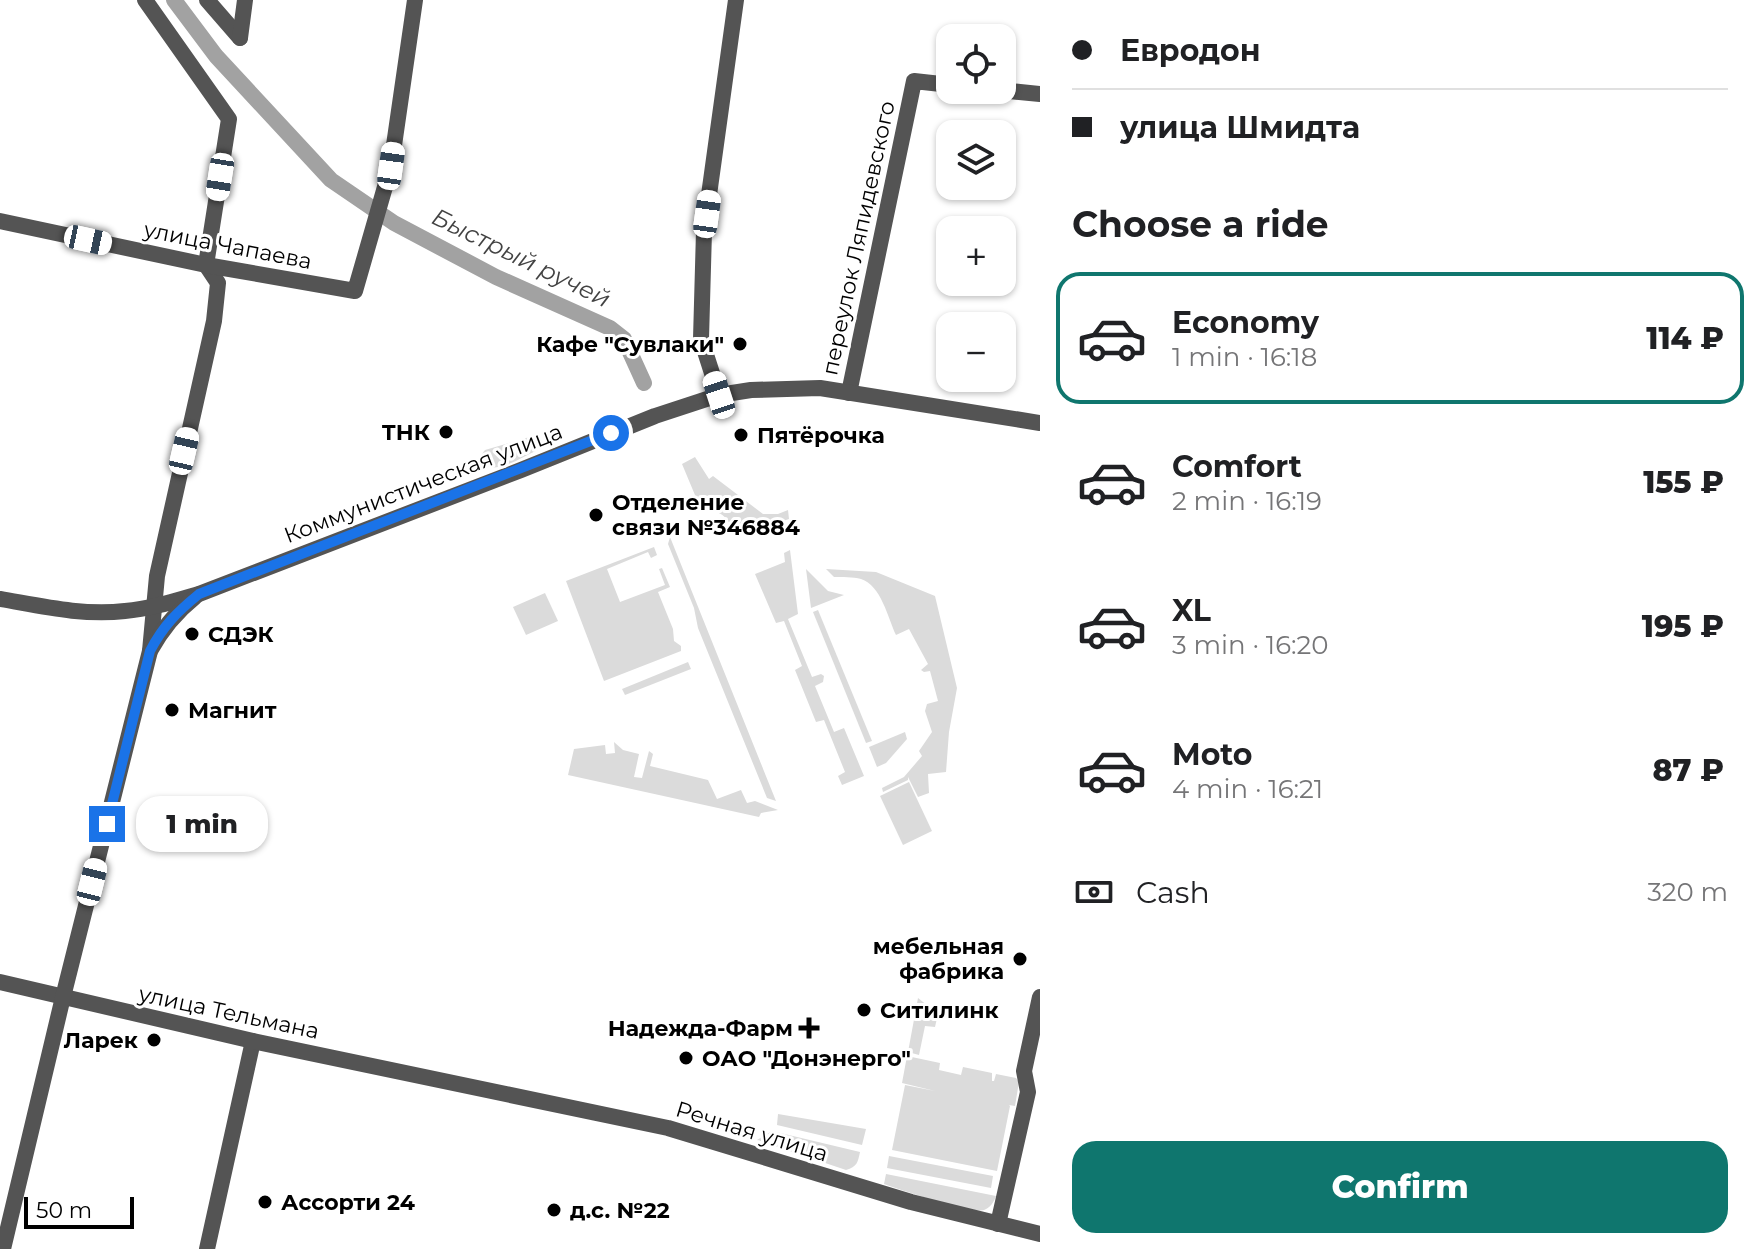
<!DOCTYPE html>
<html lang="en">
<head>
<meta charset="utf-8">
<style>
	:root { --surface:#fff; --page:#f2f2f2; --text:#202124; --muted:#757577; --line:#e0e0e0; --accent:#0f766e }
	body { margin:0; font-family:Montserrat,sans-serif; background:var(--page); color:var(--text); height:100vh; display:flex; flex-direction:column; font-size:30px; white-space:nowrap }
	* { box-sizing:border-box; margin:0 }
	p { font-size:26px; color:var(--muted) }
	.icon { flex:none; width:44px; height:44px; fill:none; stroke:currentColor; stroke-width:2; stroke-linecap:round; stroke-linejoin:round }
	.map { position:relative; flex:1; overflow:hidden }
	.drawer { display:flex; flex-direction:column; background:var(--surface); width:720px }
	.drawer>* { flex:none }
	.hud { display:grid; align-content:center; height:176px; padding:0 32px; background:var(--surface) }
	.controls { position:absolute; left:936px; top:24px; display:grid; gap:16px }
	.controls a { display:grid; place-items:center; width:80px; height:80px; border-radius:16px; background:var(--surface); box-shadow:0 2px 6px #0004; font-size:40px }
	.scale { position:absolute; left:24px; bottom:20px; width:110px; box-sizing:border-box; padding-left:8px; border:4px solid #000; border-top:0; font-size:22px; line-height:28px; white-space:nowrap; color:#000; -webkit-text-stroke:6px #fff; paint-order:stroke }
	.end { position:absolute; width:36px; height:36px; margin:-18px; border:10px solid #1a73e8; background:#fff; box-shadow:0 0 0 4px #fff }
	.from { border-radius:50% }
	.bubble { position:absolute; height:56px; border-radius:24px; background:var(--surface); box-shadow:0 2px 6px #0004; font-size:26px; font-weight:800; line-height:56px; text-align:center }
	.car { position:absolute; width:24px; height:48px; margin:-24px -12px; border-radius:10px; box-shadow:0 0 6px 2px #0007; background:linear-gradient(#fff 24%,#345 0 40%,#fff 0 76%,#345 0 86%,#fff 0) }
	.hud b { display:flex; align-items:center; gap:28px; height:76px; font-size:30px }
	.hud b+b { border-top:2px solid var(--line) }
	.hud i { width:20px; height:20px; background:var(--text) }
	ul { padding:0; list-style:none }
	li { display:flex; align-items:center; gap:24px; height:132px; margin:0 16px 12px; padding:0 16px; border:4px solid transparent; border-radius:24px }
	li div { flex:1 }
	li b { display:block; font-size:30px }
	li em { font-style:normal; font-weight:800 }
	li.on { border-color:var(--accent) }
	li>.icon { width:72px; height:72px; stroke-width:1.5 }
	h2 { padding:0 32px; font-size:36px; line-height:96px }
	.pay { display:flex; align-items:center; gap:20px; height:88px; padding:0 32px; font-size:30px }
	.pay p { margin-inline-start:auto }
	.button { display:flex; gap:16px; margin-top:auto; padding:16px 32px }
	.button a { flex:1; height:92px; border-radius:24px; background:var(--accent); color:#fff; font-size:32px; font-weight:800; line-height:92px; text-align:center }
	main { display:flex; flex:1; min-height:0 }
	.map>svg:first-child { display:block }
</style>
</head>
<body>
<main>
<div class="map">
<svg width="1040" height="1249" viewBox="0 0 1040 1249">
	<rect width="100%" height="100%" fill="#fff"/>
	<g fill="#dbdbdb">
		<path d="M 533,436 L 538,450 C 522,457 501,472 484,466 L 481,455 L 485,450 Z"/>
		<path d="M 695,457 L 709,479 L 713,476 L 763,514 L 778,514 L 788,510 L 789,519 L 736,537 C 727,515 724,513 700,507 L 682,464 Z"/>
		<path d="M 670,537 L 776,801 L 767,798 L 698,628 L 694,608 L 668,544 Z"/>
		<path d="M 654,547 L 657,555 L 651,558 L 648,552 L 607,569 L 620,602 L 665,585 L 659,569 L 662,568 L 670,587 L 658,592 L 673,629 L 674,641 L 681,646 L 681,651 L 604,681 L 566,581 Z"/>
		<path d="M 790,550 L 798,614 L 788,619 L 812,677 L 821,674 L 824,676 L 823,682 L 815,686 L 834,732 L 844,728 L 864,776 L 842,785 L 838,776 L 845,772 L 824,720 L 816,722 L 795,670 L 802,666 L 784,621 L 776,623 L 755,574 L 785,562 L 784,553 Z"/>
		<path d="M 806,569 L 828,591 L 844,595 L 811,608 Z"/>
		<path d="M 826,569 L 876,572 L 935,596 L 957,688 L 949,732 L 946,772 L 928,774 L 929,793 L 918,797 L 908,777 L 908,780 L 883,792 L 882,788 L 904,777 L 922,756 L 919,751 L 932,732 L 925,711 L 927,704 L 938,701 L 930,671 L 924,672 L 921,670 L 928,664 L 909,629 L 896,635 C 888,618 881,585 861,579 C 853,577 842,577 834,577 Z"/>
		<path d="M 545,593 L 558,621 L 526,635 L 513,607 Z"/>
		<path d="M 818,610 L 872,741 L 866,743 L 813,612 Z"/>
		<path d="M 688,662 L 691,669 L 625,695 L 622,689 Z"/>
		<path d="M 905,732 L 907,739 L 886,763 L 877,767 L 869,747 Z"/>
		<path d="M 614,742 L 623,750 L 639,754 L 634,777 L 642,778 L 649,751 L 653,754 L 650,766 L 708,780 L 717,799 L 741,790 L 747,803 L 755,801 L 778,810 L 761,813 L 759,817 L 568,775 L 574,749 L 605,745 L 606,754 L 615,753 Z"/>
		<path d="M 909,782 L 932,831 L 903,845 L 880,796 Z"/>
		<path d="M 918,998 L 938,1014 L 935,1027 L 925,1026 L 919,1055 L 908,1052 Z"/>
		<path d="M 907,1056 L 940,1063 L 939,1070 L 961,1075 L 963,1067 L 992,1073 L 992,1081 L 994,1081 L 996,1074 L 1016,1078 L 1019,1082 L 1015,1106 L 1009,1105 L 1010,1106 L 997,1171 L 892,1150 L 905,1085 L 935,1091 L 902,1083 Z"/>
		<path d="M 778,1114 L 866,1129 L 862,1145 L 777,1125 Z"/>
		<path d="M 772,1131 L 860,1152 C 858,1162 857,1167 846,1170 L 757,1140 Z"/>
		<path d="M 889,1156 L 993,1176 L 991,1188 L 887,1168 Z"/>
		<path d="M 886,1174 L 996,1196 C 994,1202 990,1208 984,1210 C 971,1214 901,1190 884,1184 Z"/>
	</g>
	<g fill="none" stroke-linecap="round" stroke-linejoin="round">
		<path stroke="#a2a2a2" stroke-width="16" d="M 174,0 L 216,56 L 331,180 L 394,223 L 496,277 L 610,328 L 624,339 L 644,383"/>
		<g stroke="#545454" stroke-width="16">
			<path d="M 145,0 L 229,119 L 206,265 L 218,283 L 214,321 L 157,576 L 150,651"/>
			<path d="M 207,0 L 240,38"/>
			<path d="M 240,38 L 245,0"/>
			<path d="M 999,90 L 1040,94"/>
			<path d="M 0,221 L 206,265 L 355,291 L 391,166 L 415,0"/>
			<path d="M 849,393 L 914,81 L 950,85"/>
			<path d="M 719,395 L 701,339 L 704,231 L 736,0"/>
			<path d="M 998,1224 L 1028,1092 L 1024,1071 L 1040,997"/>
			<path d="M 207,1249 L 253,1041"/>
		</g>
		<g stroke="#545454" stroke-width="16">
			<path d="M 0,599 C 41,606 83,616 125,611 C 150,609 175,601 199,594 L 521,470 L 655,416 L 719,395 L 751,390 L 820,388 L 1040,423"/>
			<path d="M 0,982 L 253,1041 L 668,1128 L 911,1202 L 1040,1234"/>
			<path d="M 3,1249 L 63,997 L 150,651 C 162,629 175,613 195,597"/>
		</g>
	</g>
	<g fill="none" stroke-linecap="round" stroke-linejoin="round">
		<path stroke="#1a73e8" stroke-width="10" d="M 107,824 L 150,651 C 163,626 177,612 199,594 L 611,433"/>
	</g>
	<g fill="#000" stroke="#fff" stroke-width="3">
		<circle cx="740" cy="344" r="8"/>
		<circle cx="446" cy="432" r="8"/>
		<circle cx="741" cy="435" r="8"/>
		<circle cx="596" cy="515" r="8"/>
		<circle cx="192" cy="634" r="8"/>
		<circle cx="172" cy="710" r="8"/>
		<circle cx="1020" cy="959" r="8"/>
		<circle cx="864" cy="1010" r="8"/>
		<path d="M805 1016h8v8h8v8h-8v8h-8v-8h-8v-8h8z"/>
		<circle cx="154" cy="1040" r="8"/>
		<circle cx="686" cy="1058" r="8"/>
		<circle cx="265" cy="1202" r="8"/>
		<circle cx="554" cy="1210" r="8"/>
	</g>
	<g text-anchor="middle" stroke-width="6" stroke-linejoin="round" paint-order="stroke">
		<g font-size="22" fill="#000" stroke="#fff">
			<text transform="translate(858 238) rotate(-78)" y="8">переулок Ляпидевского</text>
			<text transform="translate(228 245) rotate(11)" y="8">улица Чапаева</text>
			<text transform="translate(423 483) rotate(-21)" y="8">Коммунистическая улица</text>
			<text transform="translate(229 1012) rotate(12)" y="8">улица Тельмана</text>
			<text transform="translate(752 1131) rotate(17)" y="8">Речная улица</text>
		</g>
		<g font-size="22" font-weight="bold" fill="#000" stroke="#fff" text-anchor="start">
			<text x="724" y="352" text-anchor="end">Кафе "Сувлаки"</text>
			<text x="430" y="440" text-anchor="end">ТНК</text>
			<text x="757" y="443">Пятёрочка</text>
			<text x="612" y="510">Отделение<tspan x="612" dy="25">связи №346884</tspan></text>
			<text x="208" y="642">СДЭК</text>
			<text x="188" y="718">Магнит</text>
			<text x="1004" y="954" text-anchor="end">мебельная<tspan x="1004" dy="25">фабрика</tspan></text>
			<text x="880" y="1018">Ситилинк</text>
			<text x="793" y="1036" text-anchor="end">Надежда-Фарм</text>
			<text x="138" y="1048" text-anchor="end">Ларек</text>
			<text x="702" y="1066">ОАО "Донэнерго"</text>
			<text x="281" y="1210">Ассорти 24</text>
			<text x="570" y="1218">д.с. №22</text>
		</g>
		<g font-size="24" font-style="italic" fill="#434343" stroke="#fff">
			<text transform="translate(521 258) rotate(26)" y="8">Быстрый ручей</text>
		</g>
	</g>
</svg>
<div class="controls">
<a><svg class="icon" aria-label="locate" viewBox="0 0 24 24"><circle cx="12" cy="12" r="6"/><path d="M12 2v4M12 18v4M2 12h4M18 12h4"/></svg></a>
<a><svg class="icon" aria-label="layers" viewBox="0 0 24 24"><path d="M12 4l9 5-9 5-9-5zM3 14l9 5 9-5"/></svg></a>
<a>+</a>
<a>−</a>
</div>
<div class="scale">50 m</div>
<i class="end from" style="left:611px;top:433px"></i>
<i class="end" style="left:107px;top:824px"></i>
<div class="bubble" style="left:136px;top:796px;width:132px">1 min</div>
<i class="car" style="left:391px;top:166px;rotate:8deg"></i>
<i class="car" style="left:220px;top:177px;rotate:189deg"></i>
<i class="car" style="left:707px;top:214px;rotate:8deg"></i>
<i class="car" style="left:88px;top:240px;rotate:102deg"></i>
<i class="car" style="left:719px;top:395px;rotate:342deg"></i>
<i class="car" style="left:184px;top:451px;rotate:13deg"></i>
<i class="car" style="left:92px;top:882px;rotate:14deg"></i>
</div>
<section class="drawer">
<div class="hud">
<b><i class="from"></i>Евродон</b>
<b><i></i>улица Шмидта</b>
</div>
<h2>Choose a ride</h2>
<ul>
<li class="on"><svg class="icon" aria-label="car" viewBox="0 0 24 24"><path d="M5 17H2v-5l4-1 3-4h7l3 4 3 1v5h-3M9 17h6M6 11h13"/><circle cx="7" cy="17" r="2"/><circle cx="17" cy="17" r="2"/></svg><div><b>Economy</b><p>1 min · 16:18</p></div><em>114 ₽</em></li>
<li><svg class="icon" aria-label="car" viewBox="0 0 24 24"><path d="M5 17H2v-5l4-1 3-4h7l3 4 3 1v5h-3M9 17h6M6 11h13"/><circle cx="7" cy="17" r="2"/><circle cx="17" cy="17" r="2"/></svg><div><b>Comfort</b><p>2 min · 16:19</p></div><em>155 ₽</em></li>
<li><svg class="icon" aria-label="car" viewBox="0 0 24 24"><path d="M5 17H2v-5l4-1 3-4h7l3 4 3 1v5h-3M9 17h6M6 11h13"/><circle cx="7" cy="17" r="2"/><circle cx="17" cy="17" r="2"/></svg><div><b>XL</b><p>3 min · 16:20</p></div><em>195 ₽</em></li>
<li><svg class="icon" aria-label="car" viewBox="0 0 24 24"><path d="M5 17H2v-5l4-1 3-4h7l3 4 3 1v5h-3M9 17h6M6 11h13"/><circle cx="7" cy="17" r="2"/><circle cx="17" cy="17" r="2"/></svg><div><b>Moto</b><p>4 min · 16:21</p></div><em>87 ₽</em></li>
</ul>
<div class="pay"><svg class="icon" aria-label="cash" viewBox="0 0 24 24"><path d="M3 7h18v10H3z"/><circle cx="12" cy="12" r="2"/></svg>Cash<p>320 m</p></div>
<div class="button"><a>Confirm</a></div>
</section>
</main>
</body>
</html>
